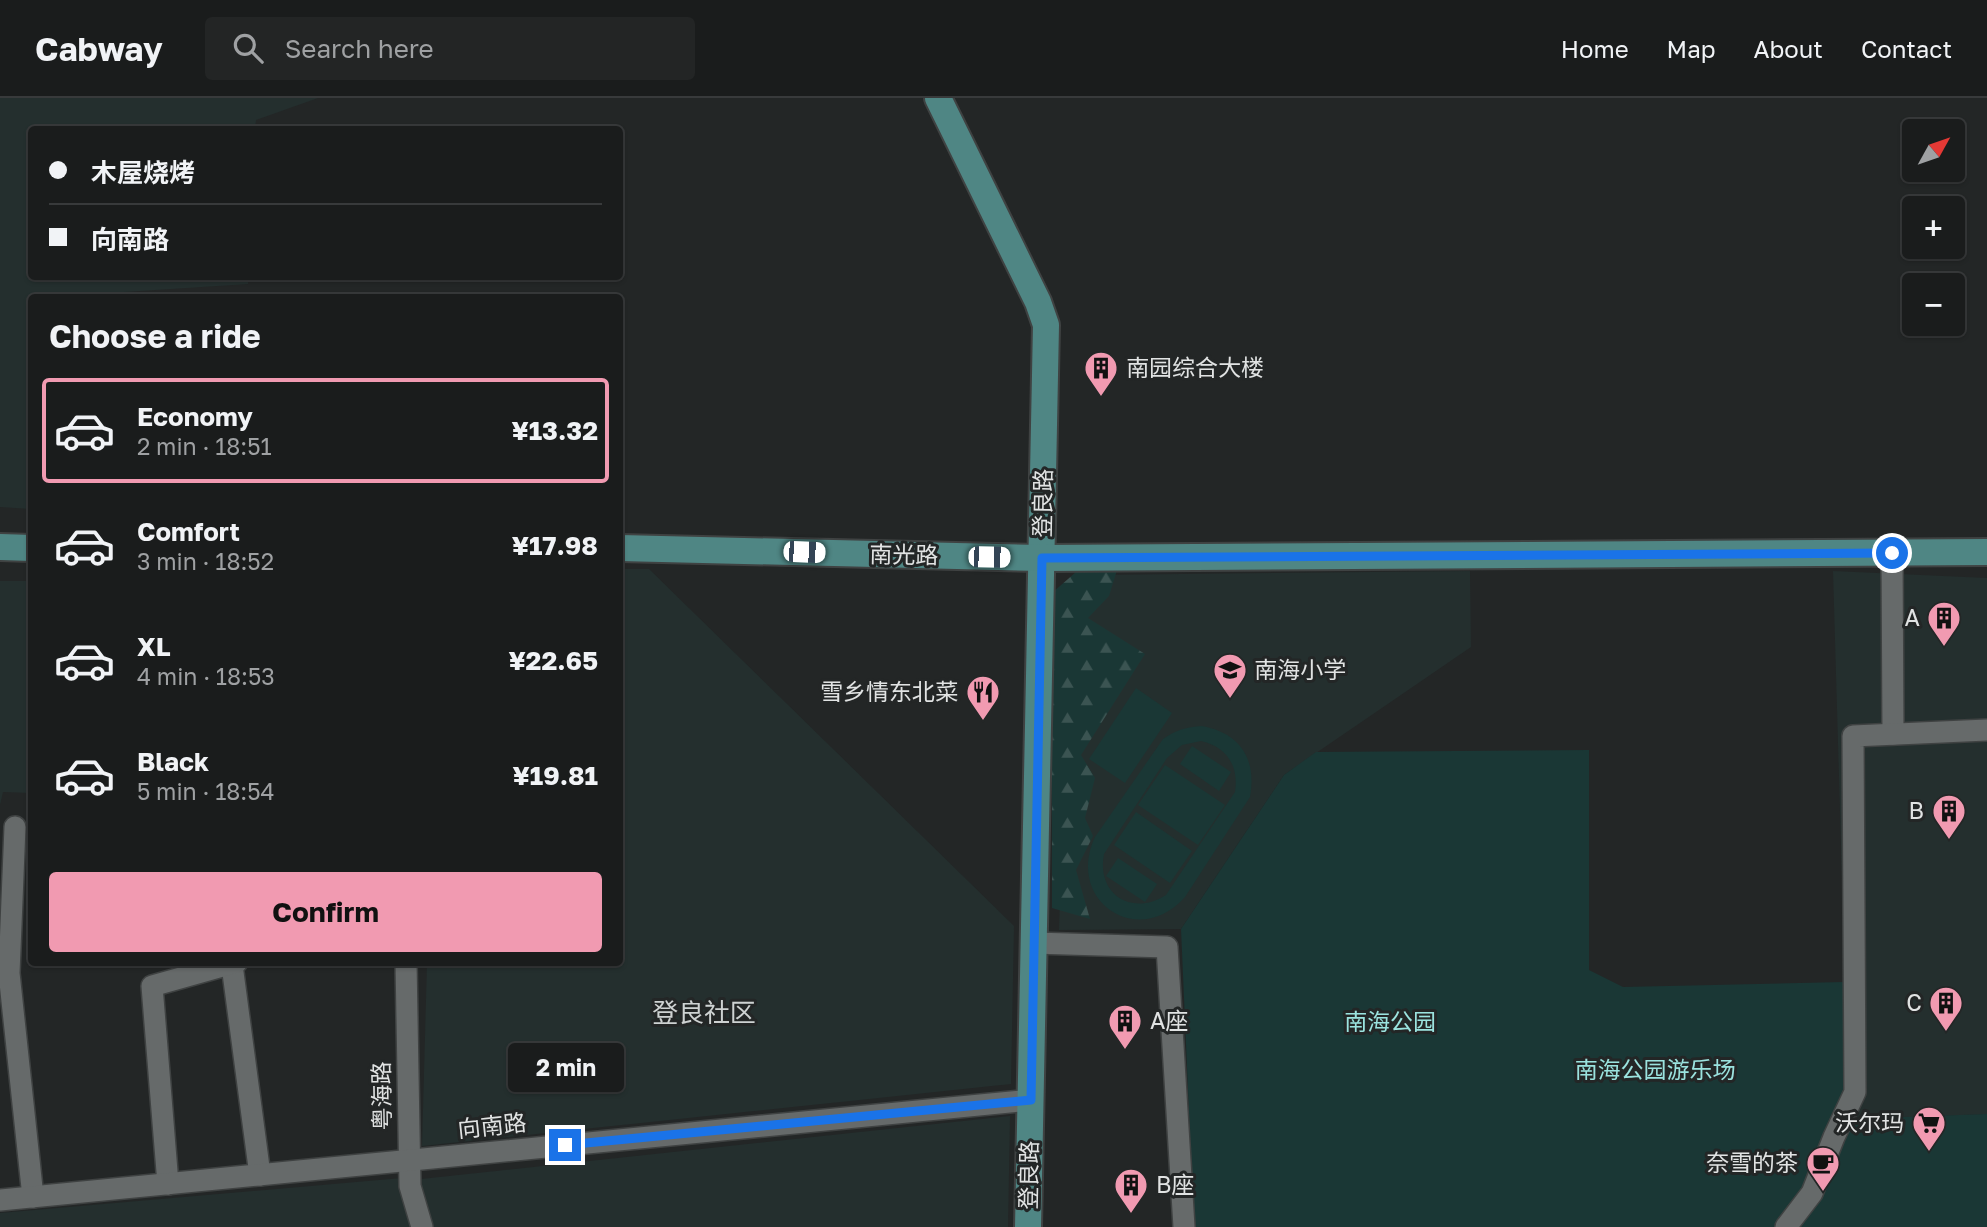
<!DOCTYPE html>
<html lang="en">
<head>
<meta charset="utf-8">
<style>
	:root { --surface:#1a1c1c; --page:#232525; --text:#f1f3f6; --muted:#9fa1a3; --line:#383a3b; --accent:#f19ab1 }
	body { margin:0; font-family:"Golos Text","Noto Sans SC",sans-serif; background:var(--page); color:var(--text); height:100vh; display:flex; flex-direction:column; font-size:26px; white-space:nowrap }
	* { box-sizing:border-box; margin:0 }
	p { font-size:23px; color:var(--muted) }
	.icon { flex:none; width:38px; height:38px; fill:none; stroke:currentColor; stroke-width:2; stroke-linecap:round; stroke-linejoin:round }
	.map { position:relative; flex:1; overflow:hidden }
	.drawer { position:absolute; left:28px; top:196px; width:595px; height:672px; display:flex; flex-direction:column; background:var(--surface); border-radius:7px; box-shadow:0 2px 5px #0004,0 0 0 2px var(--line) }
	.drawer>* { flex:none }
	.hud { position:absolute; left:28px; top:28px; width:595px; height:154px; border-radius:7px; box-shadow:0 2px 5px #0004,0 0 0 2px var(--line); display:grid; align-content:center; height:154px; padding:0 21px; background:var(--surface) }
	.needle { width:46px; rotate:50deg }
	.fabs { position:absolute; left:1902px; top:21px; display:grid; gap:14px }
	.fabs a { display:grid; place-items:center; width:63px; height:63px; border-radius:7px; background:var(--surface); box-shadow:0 2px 5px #0004,0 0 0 2px var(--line); font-size:35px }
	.end { position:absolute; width:32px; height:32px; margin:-16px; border:9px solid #1a73e8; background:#fff; box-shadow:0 0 0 4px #fff }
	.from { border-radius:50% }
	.bubble { position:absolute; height:49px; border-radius:7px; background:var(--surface); box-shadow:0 2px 5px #0004,0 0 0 2px var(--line); font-size:23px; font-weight:700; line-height:49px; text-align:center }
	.car { position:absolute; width:21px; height:42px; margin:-21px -10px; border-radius:9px; box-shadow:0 0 5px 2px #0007; background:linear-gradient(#fff 24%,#345 0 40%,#fff 0 76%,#345 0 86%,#fff 0) }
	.hud b { display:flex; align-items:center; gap:24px; height:66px; font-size:26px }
	.hud b+b { border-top:2px solid var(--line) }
	.hud i { width:18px; height:18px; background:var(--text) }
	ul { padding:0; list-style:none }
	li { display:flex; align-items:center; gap:21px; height:105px; margin:0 14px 10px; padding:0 7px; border:4px solid transparent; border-radius:7px }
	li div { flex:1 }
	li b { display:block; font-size:26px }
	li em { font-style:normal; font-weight:700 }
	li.active { border-color:var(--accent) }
	li>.icon { width:63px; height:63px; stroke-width:1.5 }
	h2 { padding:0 21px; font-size:32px; line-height:84px }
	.primary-button { display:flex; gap:14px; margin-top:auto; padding:14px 21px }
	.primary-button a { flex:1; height:80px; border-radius:7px; background:var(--accent); color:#111; font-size:28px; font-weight:700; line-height:80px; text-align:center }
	header { display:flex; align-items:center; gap:42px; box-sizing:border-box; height:98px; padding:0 35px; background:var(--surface); border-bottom:2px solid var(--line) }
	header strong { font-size:33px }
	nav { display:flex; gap:38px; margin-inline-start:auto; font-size:24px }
	.search { width:490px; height:63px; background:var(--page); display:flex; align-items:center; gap:18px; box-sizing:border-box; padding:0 24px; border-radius:7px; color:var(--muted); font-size:26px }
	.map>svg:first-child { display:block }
</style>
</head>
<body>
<header>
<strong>Cabway</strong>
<div class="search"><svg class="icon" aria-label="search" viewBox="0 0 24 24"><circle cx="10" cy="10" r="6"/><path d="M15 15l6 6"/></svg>Search here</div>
<nav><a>Home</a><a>Map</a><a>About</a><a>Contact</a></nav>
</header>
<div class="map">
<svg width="1987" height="1129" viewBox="0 0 1987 1129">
	<defs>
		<pattern id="forest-firs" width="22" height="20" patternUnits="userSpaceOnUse" patternTransform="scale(1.75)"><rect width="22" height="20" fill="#1a3735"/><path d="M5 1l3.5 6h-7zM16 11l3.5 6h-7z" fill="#3b5452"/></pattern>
	</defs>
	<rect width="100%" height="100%" fill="#232626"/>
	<g fill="#242f2e">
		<path d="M 0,0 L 318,0 L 256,22 L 255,31 L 32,32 L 32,178 L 248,179 L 248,186 L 32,200 L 31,411 L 0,409 Z"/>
		<path d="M 620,471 L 649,471 L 1014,828 L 1011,986 L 422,1048 L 427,865 L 620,864 Z"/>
		<path d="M 1470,473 L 1471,549 L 1284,677 L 1181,831 L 1059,832 L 1069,504 L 1092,477 Z"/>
		<path d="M 1833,473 L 1987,480 L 1987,1016 L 1849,1022 Z"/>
		<path d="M 0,483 L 32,483 L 31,695 L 3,694 L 0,707 Z"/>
		<path d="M 1010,1018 L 1008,1129 L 432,1129 L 425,1109 L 421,1081 Z"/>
		<path d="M 402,1080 L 417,1129 L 0,1129 L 0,1115 Z"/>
	</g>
	<path fill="url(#forest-firs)" d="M 1117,472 L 1109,498 L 1088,520 L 1145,556 L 1081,657 L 1095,680 L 1085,720 L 1093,738 L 1076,772 L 1090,821 L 1052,810 L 1052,495 L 1076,474 Z"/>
	<g fill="#1a3735" fill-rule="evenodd">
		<path d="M 1136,590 L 1172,615 L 1125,685 L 1089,661 Z"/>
		<path d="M 1202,628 C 1240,635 1257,661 1250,699 L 1185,799 C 1138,852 1065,803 1095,739 L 1163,641 C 1176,632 1186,629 1202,628 ZM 1201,643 C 1227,649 1239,668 1235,694 L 1166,797 C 1132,819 1096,796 1104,756 L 1167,660 L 1182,647 Z"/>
		<path d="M 1192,648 L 1231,674 L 1219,693 L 1180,666 Z"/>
		<path d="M 1589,652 L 1589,872 L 1623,889 L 1844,884 L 1849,1021 L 1987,1016 L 1987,1129 L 1194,1129 L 1181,831 L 1284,677 L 1316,654 Z"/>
		<path d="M 1165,667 L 1225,707 L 1198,747 L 1138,707 Z"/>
		<path d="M 1136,714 L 1192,753 L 1170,785 L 1114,747 Z"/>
		<path d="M 1118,760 L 1157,786 L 1145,804 L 1106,778 Z"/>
	</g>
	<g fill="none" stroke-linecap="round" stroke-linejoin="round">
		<defs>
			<g id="minor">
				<path d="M 1892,455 L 1893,636"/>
				<path d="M 15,729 L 9,875 L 33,1099"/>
				<path d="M 1034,845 L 1167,849 L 1184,1129"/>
				<path d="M 406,864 L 410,1088 L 422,1129"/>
				<path d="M 232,867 L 260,1077"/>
				<path d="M 168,1086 L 152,888 L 237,864"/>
				<path d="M 0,1102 L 1031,1002"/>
				<path d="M 1786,1129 L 1812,1095 L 1834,1039 L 1855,994 L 1853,638 L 1987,632"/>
			</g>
			<g id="major">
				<path d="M 938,0 L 1038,204 L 1046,227 L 1028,1129"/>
				<path d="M 0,449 L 32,450"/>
				<path d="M 620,450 L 1042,460 L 1987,454"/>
			</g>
		</defs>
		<use href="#minor" stroke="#3f4242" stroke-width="24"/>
		<use href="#major" stroke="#3f4242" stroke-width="30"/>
		<use href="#minor" stroke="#666a6a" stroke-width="21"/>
		<use href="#major" stroke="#4f8684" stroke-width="26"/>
	</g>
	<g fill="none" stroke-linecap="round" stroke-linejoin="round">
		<path stroke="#1a73e8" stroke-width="9" d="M 565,1047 L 1031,1002 L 1042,460 L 1892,455"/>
	</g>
	<defs>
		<symbol id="building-pin" viewBox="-11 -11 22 30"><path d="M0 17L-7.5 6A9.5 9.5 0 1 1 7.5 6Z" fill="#f19ab1" stroke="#232626"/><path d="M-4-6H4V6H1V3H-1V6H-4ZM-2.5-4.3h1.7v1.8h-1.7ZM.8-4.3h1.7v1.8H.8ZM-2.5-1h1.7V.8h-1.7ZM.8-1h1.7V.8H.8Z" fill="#111"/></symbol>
		<symbol id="school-pin" viewBox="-11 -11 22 30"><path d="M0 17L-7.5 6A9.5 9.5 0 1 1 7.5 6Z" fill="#f19ab1" stroke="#232626"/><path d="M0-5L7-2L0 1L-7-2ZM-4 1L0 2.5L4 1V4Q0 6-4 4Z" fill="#111"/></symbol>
		<symbol id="restaurant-pin" viewBox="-11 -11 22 30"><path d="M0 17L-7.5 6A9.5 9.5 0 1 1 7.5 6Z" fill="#f19ab1" stroke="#232626"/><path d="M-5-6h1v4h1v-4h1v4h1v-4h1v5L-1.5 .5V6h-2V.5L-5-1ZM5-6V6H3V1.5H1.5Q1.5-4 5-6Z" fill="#111"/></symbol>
		<symbol id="supermarket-pin" viewBox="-11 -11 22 30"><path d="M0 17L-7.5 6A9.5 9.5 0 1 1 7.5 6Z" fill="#f19ab1" stroke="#232626"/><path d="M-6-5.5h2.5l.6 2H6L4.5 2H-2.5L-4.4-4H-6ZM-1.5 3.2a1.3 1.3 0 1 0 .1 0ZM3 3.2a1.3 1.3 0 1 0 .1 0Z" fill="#111"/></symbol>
		<symbol id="cafe-pin" viewBox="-11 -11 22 30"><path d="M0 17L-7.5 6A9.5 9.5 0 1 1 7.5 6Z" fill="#f19ab1" stroke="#232626"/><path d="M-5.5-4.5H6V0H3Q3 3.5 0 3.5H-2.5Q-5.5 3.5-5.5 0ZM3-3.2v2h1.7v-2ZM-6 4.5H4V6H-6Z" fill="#111"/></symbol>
	</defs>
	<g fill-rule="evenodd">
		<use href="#building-pin" x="1082" y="251" width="38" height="52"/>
		<use href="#building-pin" x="1925" y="501" width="38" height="52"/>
		<use href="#school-pin" x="1211" y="553" width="38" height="52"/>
		<use href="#restaurant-pin" x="964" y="575" width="38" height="52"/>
		<use href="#building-pin" x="1930" y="694" width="38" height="52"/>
		<use href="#building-pin" x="1927" y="886" width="38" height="52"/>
		<use href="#building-pin" x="1106" y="904" width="38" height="52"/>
		<use href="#supermarket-pin" x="1910" y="1006" width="38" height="52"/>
		<use href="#cafe-pin" x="1804" y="1046" width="38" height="52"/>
		<use href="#building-pin" x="1112" y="1068" width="38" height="52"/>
	</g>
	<g text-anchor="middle" stroke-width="6" stroke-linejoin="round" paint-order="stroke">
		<g font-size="23" fill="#e1e3e3" stroke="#232626" text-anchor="end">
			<text x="1126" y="278" text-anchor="start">南园综合大楼</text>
			<text x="1920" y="528">A</text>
			<text x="1254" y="580" text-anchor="start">南海小学</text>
			<text x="958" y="602">雪乡情东北菜</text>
			<text x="1924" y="721">B</text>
			<text x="1922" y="913">C</text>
			<text x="1150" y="931" text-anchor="start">A座</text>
			<text x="1904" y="1033">沃尔玛</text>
			<text x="1798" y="1073">奈雪的茶</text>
			<text x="1156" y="1095" text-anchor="start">B座</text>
		</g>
		<g font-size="23" fill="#e1e3e3" stroke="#232626">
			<text transform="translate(1043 405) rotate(-89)" y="8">登良路</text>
			<text transform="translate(904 457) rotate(1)" y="8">南光路</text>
			<text transform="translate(382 998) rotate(-91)" y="8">粤海路</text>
			<text transform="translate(492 1028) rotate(-6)" y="8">向南路</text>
			<text transform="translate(1029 1077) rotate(-89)" y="8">登良路</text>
		</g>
		<g font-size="23" fill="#9be3df" stroke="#232626">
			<text x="1390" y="932">南海公园</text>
			<text x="1655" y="980">南海公园游乐场</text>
		</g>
		<g font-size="26" fill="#ced2d2" stroke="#232626">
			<text x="704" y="924">登良社区</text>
		</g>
	</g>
</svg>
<div class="fabs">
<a><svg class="needle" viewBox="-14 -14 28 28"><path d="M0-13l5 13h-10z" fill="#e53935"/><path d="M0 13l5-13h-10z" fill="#9fa1a3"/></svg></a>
<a>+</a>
<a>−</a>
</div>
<i class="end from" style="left:1892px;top:455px"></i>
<i class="end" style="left:565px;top:1047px"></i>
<div class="bubble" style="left:508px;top:945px;width:116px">2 min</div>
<i class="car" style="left:804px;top:454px;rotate:92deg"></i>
<i class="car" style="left:989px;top:459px;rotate:91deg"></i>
<div class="hud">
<b><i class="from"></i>木屋烧烤</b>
<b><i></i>向南路</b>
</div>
<section class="drawer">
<h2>Choose a ride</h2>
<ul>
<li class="active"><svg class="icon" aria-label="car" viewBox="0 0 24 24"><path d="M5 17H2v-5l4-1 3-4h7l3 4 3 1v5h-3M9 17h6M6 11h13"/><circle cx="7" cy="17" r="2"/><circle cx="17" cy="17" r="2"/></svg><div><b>Economy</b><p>2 min · 18:51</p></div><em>¥13.32</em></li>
<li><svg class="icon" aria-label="car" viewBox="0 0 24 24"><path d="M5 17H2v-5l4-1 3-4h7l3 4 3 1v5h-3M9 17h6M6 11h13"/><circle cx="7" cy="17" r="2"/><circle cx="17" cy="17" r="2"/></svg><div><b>Comfort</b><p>3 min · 18:52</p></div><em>¥17.98</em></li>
<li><svg class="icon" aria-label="car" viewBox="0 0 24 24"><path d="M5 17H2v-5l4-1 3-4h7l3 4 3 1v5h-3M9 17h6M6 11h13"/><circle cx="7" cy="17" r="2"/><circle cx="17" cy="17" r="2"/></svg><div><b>XL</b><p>4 min · 18:53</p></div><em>¥22.65</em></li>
<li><svg class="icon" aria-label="car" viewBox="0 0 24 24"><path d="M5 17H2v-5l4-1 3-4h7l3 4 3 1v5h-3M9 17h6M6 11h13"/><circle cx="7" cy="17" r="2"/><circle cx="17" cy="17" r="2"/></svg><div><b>Black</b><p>5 min · 18:54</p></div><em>¥19.81</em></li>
</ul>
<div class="primary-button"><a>Confirm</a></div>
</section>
</div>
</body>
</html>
